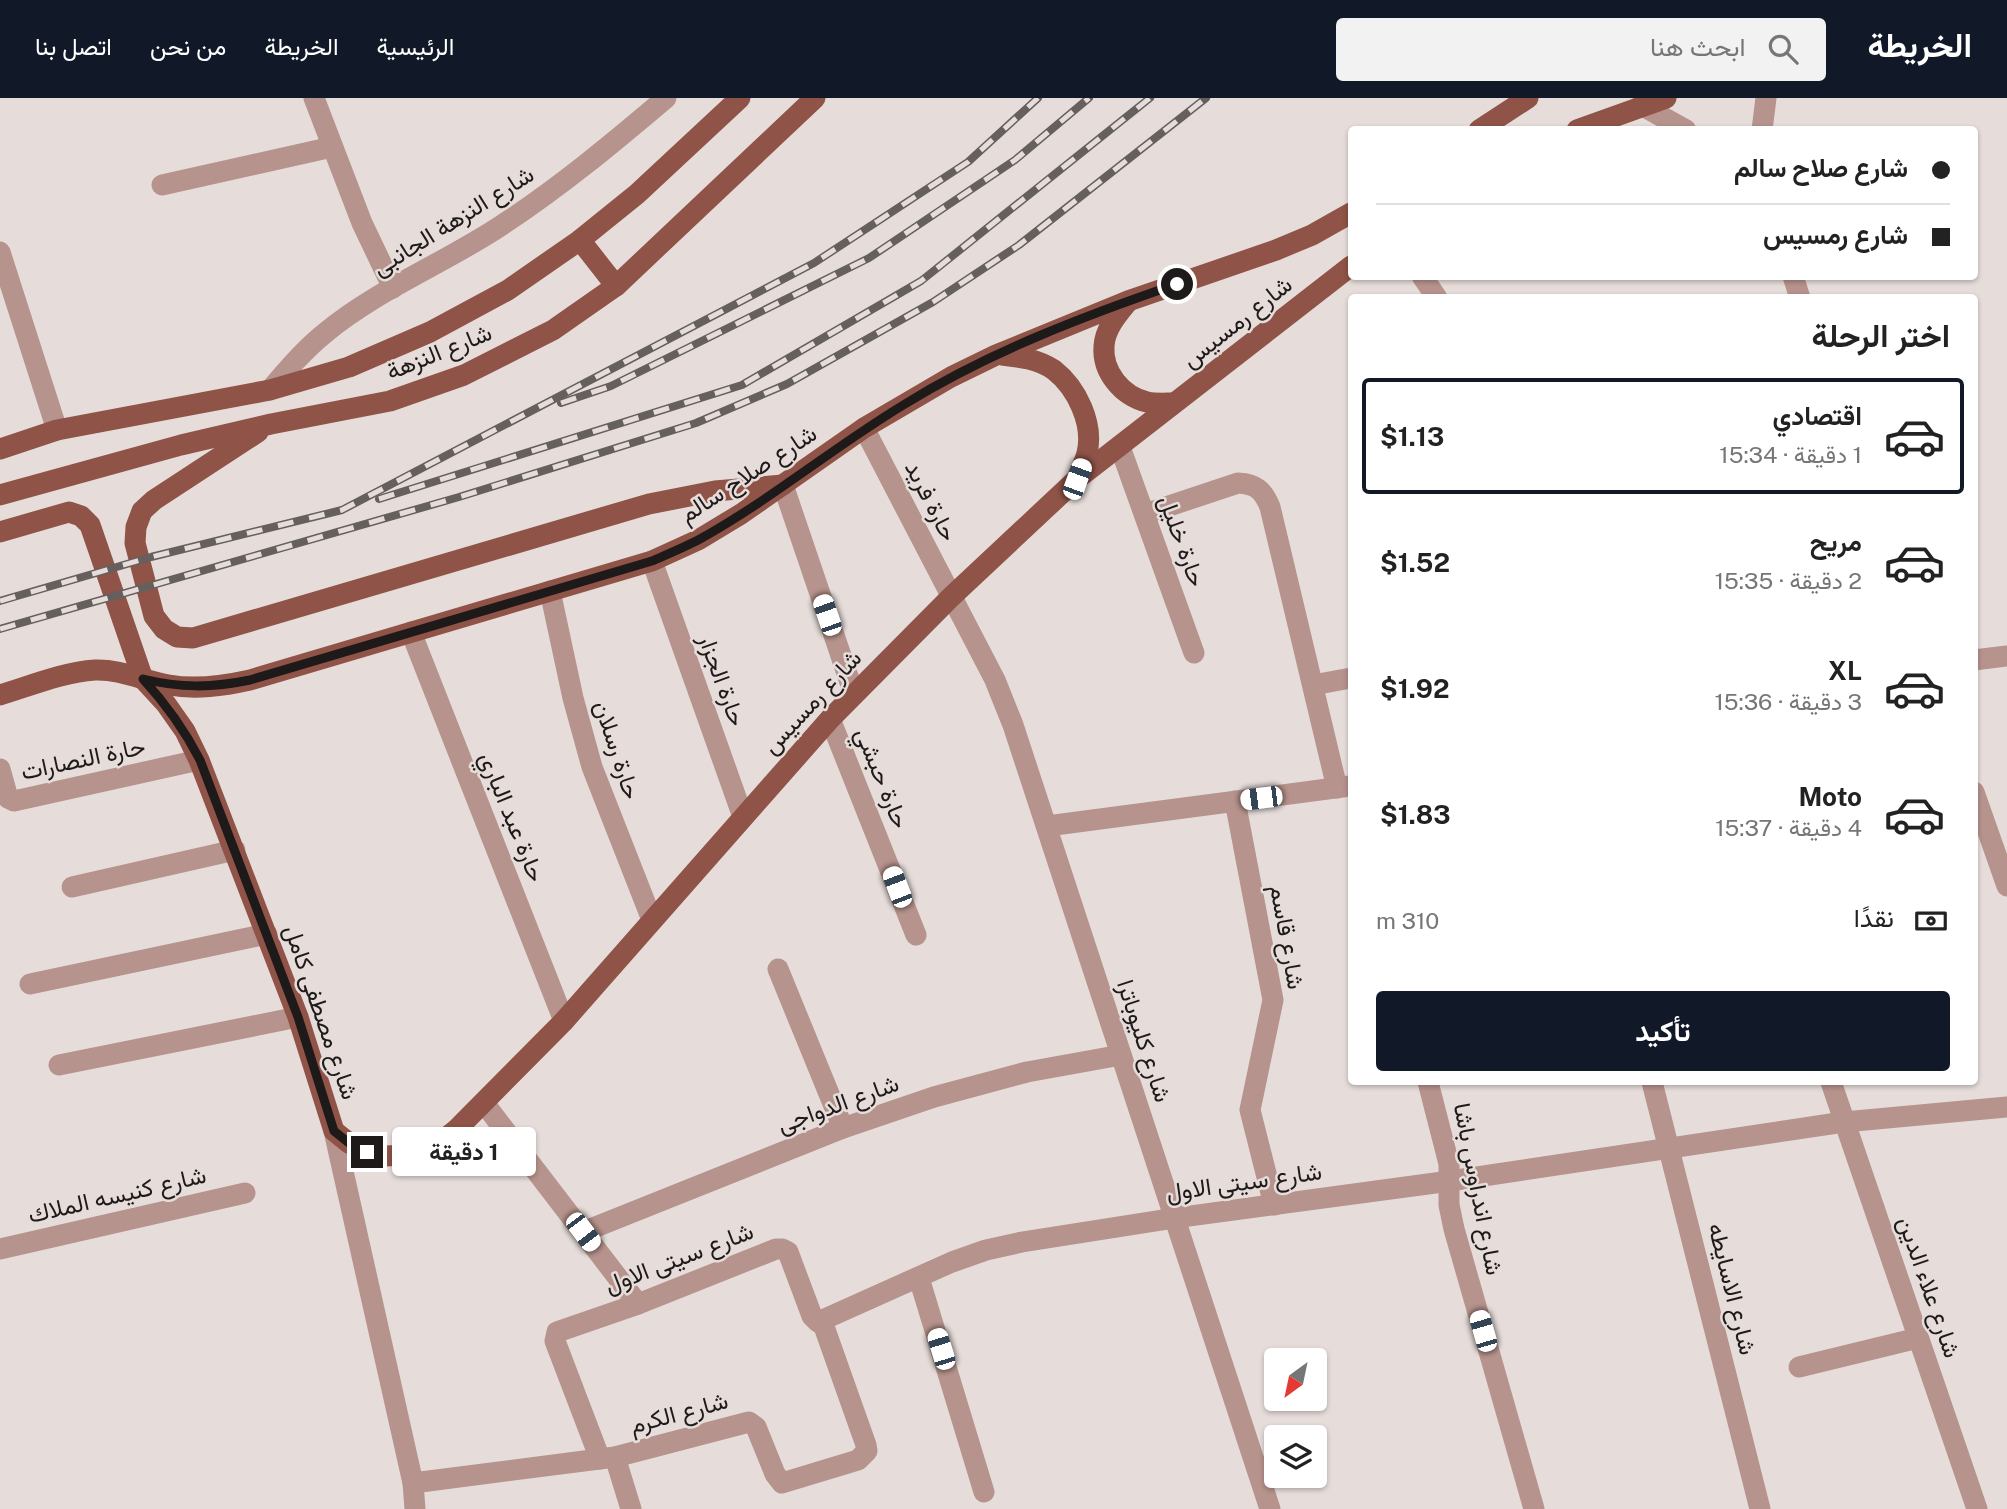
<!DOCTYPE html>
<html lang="ar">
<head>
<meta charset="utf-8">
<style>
	:root { --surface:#fff; --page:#f2f2f2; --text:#222; --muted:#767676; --line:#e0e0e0; --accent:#111827 }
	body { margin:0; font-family:"Public Sans",Vazirmatn,sans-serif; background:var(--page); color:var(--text); direction:rtl; height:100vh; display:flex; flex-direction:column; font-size:26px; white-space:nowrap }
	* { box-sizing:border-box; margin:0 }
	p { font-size:23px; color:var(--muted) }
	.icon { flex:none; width:38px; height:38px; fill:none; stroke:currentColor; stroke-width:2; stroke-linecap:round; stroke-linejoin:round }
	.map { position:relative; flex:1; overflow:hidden; direction:ltr }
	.panel { position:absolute; left:1348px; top:196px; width:630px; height:791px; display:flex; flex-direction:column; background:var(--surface); border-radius:7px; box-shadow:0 2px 5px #0004; direction:rtl }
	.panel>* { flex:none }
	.hud { position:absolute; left:1348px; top:28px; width:630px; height:154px; border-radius:7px; box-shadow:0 2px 5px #0004; direction:rtl; display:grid; align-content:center; height:154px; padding:0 28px; background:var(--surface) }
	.needle { width:46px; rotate:213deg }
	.buttons { position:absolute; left:1264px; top:1250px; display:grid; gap:14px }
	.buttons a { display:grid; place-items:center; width:63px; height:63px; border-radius:7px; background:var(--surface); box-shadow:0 2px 5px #0004; font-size:35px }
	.end { position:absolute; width:32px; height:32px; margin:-16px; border:9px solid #1e1a19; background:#fff; box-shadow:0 0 0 4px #fff }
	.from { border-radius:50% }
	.bubble { position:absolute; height:49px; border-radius:7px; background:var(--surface); box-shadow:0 2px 5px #0004; font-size:23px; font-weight:700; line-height:49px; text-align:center; direction:rtl }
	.car { position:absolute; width:21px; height:42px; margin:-21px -10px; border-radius:9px; box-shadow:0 0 5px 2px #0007; background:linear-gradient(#fff 24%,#345 0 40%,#fff 0 76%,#345 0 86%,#fff 0) }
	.hud b { display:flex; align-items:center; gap:24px; height:66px; font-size:26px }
	.hud b+b { border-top:2px solid var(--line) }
	.hud i { width:18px; height:18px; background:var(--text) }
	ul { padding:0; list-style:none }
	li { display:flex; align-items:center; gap:21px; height:116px; margin:0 14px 10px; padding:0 14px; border:4px solid transparent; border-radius:7px }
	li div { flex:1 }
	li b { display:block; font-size:26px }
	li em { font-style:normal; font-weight:700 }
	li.selected { border-color:var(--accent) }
	li>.icon { width:63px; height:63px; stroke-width:1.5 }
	h2 { padding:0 28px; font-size:32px; line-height:84px }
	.pay { display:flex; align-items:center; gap:18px; height:77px; padding:0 28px; font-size:26px }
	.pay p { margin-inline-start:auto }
	.cta { display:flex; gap:14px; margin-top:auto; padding:14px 28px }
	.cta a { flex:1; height:80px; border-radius:7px; background:var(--accent); color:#fff; font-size:28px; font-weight:700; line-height:80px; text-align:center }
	header { display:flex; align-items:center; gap:42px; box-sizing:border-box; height:98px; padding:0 35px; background:var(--accent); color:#fff }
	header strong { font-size:33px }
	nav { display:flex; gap:38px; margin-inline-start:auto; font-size:24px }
	.search { width:490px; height:63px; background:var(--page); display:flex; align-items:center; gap:18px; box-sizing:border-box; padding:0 24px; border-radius:7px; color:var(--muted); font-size:26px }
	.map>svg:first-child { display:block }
</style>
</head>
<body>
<header>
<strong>الخريطة</strong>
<div class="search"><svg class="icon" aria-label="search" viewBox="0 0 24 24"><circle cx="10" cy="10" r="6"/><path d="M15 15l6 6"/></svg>ابحث هنا</div>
<nav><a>الرئيسية</a><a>الخريطة</a><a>من نحن</a><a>اتصل بنا</a></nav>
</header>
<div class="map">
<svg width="2007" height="1411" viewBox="0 0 2007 1411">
	<rect width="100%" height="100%" fill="#e6ddda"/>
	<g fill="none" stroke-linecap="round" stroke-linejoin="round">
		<g stroke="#b6938c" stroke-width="21">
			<path d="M 314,0 L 362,125 L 393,190"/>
			<path d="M 1641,7 L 1686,32"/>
			<path d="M 1762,32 L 1766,0"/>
			<path d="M 162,87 L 332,49"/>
			<path d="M 0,154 L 57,332"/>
			<path d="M 1422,178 L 1437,200"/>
			<path d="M 1793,178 L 1800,200"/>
			<path d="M 270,292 C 287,272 304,252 325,235 C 378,191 445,165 502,127 C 560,89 613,45 666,0"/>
			<path d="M 864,330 L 995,582 L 1013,627 L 1270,1411"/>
			<path d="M 1120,349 L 1194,555"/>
			<path d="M 783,387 L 854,596"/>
			<path d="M 1145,416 L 1238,385 C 1256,386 1263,392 1270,409 L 1337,690"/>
			<path d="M 652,463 L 743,719"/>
			<path d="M 550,493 L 573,600 L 592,669 L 652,822"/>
			<path d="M 411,534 L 564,923"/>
			<path d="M 1974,562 L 2007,558"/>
			<path d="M 1313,587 L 1351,580"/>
			<path d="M 830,621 L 916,837"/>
			<path d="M 0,671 L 8,700 L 14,703 L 199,662"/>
			<path d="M 1974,694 L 2007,788"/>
			<path d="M 1235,703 L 1273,902 L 1250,1012 L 1274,1107"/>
			<path d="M 1047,728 L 1350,688"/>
			<path d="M 72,789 L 235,752"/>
			<path d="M 778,871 L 843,1030"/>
			<path d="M 30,886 L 267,836"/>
			<path d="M 59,967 L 298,919"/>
			<path d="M 1428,984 L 1449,1066 L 1449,1107 L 1454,1131 L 1534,1411"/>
			<path d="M 1652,984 L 1760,1411"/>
			<path d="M 1831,984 L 1977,1411"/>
			<path d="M 484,1005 L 638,1206"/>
			<path d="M 334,1033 L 413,1385 L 415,1411"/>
			<path d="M 583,1134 L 843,1030 L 934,999 L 1027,974 L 1121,957"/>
			<path d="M 0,1151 L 245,1095"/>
			<path d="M 919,1180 L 984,1394"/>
			<path d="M 1799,1269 L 1918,1240"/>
			<path d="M 615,1359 L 631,1411"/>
			<path d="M 600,1361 L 555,1243 L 557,1234 L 638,1206 L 776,1151 L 782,1151 L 788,1154 L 812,1218 L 818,1224 L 952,1164 L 986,1152 L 1022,1144 L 1175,1120 L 1450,1083 L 1844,1024 L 2007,1009"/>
			<path d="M 413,1385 L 615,1359 L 749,1324 L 756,1329 L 775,1376 L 782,1385 L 858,1362 L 867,1353 L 866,1347 L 822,1223"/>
		</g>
		<g stroke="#8f5347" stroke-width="21">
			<path d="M 1479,32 L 1528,0"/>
			<path d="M 1577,32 L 1666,0"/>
			<path d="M 580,142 L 616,188"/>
			<path d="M 1127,205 C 1117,217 1105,231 1104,248 C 1102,274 1122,298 1147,304 C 1156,306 1166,305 1174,305"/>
			<path d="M 1002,257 C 1020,259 1038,261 1054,272 C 1077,290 1094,326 1087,355 C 1085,364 1080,372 1077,381"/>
			<path d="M 258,334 L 154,402 L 142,413 L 136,429 L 135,445 L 154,518 L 164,531 L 177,539 L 193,540 L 649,406 L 715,393 L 783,387"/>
			<path d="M 0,351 L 57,332 L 270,292 L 349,269 L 430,234 L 508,192 L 580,142 L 637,96 L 740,0"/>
			<path d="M 0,397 L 181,347 L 271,326 L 390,303 L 464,277 L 553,232 L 616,188 L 815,0"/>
			<path d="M 0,434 L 69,414 L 81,418 L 90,427 L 143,581 L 166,606 L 185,633 L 199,662 L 298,919 L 334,1033 L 349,1045 L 367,1054 L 386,1058 L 406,1057 L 425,1052 L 442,1043 L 457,1031 L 564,923 L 830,621 L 951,499 L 1077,381 L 1351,168"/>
			<path d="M 0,597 C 30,588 63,574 95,572 C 121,571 144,583 169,587 C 196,592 223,588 250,582 L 652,463 L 698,442 L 741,416 L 864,330 L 951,279 L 996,257 L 1128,203 L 1276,152 L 1312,137 L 1351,115"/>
		</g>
		<defs>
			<g id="rail">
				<path d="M 561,305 L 611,288 L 869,160 L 1015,62 L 1089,0"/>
				<path d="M 379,401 L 742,287 L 921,183 L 1150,0"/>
				<path d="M 0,503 L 151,459 L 342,412 L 814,165 L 968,64 L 1038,0"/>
				<path d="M 0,531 L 459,399 L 696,325 L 787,286 L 933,204 L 1019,147 L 1206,0"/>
			</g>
		</defs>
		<use href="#rail" stroke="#655f5d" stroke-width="8"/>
		<use href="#rail" stroke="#e6ddda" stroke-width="5" stroke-dasharray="16" stroke-linecap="butt"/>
	</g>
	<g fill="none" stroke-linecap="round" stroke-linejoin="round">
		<path stroke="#1e1a19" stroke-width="9" d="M 367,1054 L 349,1045 L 334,1033 L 298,919 L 200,662 C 184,631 166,606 143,581 C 180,590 212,590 250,582 L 652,463 C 668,456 685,449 700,441 C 772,401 835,348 905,306 C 989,254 1084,218 1177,186"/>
	</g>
	<g text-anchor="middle" stroke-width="5" stroke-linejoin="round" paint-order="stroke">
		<g font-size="24" fill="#1e1a19" stroke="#e6ddda">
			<text transform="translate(453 123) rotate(-32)" y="8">شارع النزهة الجانبى</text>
			<text transform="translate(1237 224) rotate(-38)" y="8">شارع رمسيس</text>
			<text transform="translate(439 254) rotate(-22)" y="8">شارع النزهة</text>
			<text transform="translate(748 376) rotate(-33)" y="8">شارع صلاح سالم</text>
			<text transform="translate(931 403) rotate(63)" y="8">حارة فريد</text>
			<text transform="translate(1182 443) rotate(70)" y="8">حارة خليل</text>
			<text transform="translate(722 582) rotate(70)" y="8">حارة الجزار</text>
			<text transform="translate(812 604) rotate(-47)" y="8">شارع رمسيس</text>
			<text transform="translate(617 652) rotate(72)" y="8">حارة رسلان</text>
			<text transform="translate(83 661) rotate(-12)" y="8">حارة النصارات</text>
			<text transform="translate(882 680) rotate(68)" y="8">حارة حبشي</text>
			<text transform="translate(512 719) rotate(68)" y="8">حارة عبد الباري</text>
			<text transform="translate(1287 839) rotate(80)" y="8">شارع قاسم</text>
			<text transform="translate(321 914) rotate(71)" y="8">شارع مصطفى كامل</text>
			<text transform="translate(1144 943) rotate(72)" y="8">شارع كليوباترا</text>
			<text transform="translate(838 1006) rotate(-20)" y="8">شارع الدواجى</text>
			<text transform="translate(1244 1084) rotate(-8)" y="8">شارع سيتى الاول</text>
			<text transform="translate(1478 1091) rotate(79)" y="8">شارع اندراوس باشا</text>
			<text transform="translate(117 1097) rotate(-13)" y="8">شارع كنيسه الملاك</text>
			<text transform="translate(679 1160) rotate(-21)" y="8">شارع سيتى الاول</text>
			<text transform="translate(1929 1189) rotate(71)" y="8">شارع علاء الدين</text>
			<text transform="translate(1732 1191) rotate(76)" y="8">شارع الاسايطه</text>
			<text transform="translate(679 1315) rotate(-15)" y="8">شارع الكرم</text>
		</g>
	</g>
</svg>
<div class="buttons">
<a><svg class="needle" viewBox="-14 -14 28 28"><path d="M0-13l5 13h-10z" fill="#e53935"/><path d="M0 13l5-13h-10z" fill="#767676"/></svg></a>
<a><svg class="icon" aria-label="layers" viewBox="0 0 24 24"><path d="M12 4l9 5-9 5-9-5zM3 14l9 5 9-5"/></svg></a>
</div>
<i class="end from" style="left:1177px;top:186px"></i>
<i class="end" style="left:367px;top:1054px"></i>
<div class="bubble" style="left:392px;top:1029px;width:144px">1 دقيقة</div>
<i class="car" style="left:1077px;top:381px;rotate:20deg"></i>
<i class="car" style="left:827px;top:517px;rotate:341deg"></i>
<i class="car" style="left:1261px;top:700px;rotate:263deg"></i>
<i class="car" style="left:897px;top:789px;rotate:339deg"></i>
<i class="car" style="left:583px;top:1134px;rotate:143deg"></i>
<i class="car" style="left:1483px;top:1233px;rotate:344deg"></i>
<i class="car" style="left:941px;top:1251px;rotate:343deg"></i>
<div class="hud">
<b><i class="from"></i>شارع صلاح سالم</b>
<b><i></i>شارع رمسيس</b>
</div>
<section class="panel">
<h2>اختر الرحلة</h2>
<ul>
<li class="selected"><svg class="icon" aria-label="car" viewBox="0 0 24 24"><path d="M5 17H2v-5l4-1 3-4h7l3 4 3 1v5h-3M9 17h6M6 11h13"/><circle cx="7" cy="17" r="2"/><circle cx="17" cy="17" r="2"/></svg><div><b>اقتصادي</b><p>1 دقيقة · 15:34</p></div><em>$1.13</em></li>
<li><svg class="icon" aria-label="car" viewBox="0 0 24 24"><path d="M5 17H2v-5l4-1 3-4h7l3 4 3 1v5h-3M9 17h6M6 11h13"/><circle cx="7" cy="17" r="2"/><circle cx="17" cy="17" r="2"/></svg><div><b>مريح</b><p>2 دقيقة · 15:35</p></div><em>$1.52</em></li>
<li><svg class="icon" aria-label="car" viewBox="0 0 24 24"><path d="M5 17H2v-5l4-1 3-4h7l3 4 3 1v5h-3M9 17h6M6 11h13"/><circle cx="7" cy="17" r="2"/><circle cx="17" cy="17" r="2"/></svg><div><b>XL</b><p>3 دقيقة · 15:36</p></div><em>$1.92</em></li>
<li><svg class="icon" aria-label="car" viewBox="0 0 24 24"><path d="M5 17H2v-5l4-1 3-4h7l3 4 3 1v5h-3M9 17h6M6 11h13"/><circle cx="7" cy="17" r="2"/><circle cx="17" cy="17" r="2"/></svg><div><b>Moto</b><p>4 دقيقة · 15:37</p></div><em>$1.83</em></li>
</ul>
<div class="pay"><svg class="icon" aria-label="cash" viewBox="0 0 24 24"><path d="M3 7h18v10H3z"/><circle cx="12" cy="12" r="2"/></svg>نقدًا<p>310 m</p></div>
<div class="cta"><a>تأكيد</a></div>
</section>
</div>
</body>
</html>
